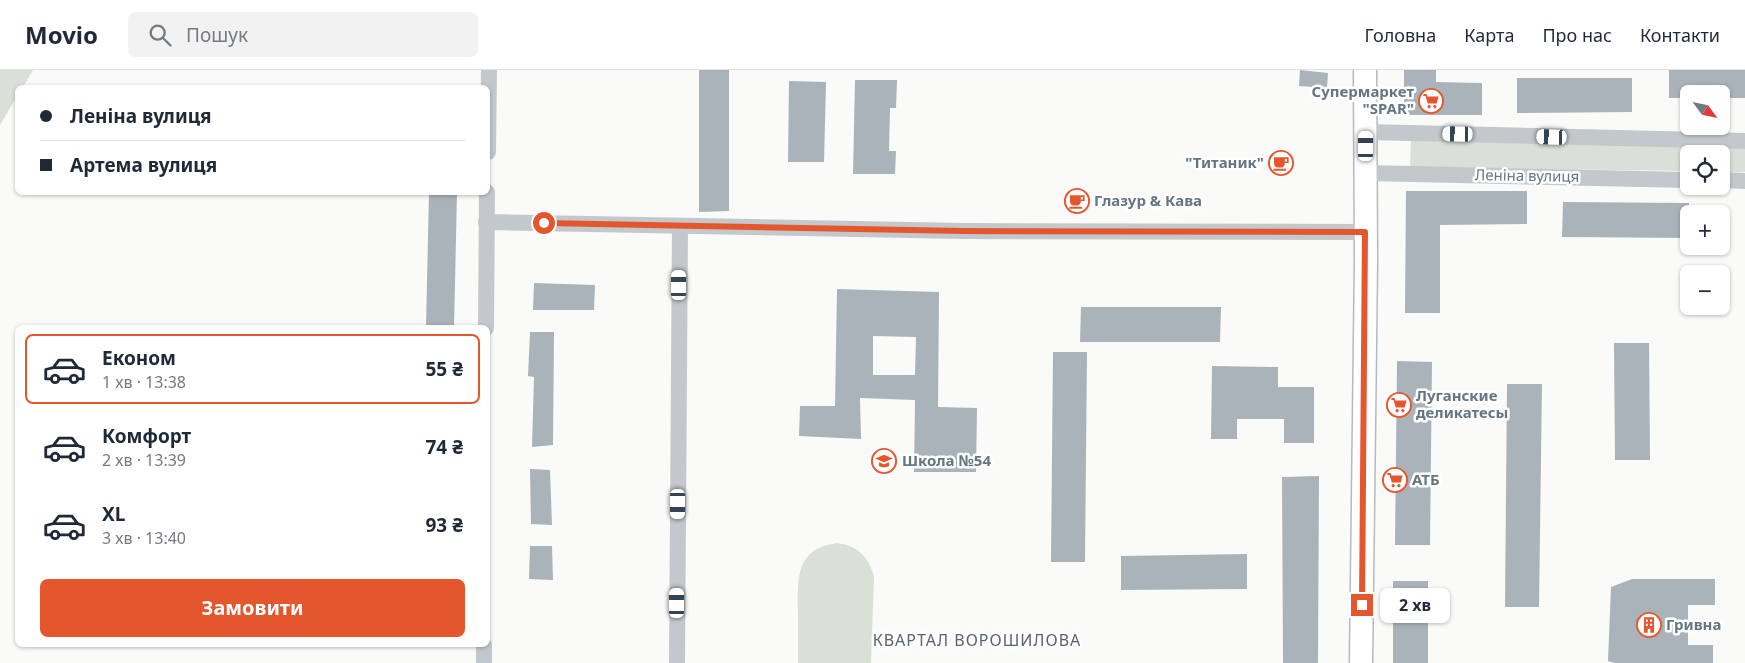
<!DOCTYPE html>
<html lang="uk">
<head>
<meta charset="utf-8">
<style>
	:root { --surface:#fff; --page:#f2f2f3; --text:#1f2937; --muted:#747a83; --line:#e0e1e3; --accent:#e4572e }
	body { margin:0; font-family:"Noto Sans",sans-serif; background:var(--page); color:var(--text); height:100vh; display:flex; flex-direction:column; font-size:19px; white-space:nowrap }
	* { box-sizing:border-box; margin:0 }
	p { font-size:16px; color:var(--muted) }
	.icon { flex:none; width:28px; height:28px; fill:none; stroke:currentColor; stroke-width:2; stroke-linecap:round; stroke-linejoin:round }
	.map { position:relative; flex:1; overflow:hidden }
	.panel { position:absolute; left:15px; top:255px; width:475px; height:322px; display:flex; flex-direction:column; background:var(--surface); border-radius:8px; box-shadow:0 1px 4px #0004 }
	.panel>* { flex:none }
	.hud { position:absolute; left:15px; top:15px; width:475px; height:110px; border-radius:8px; box-shadow:0 1px 4px #0004; display:grid; align-content:center; height:110px; padding:0 25px; background:var(--surface) }
	.needle { width:32px; rotate:123deg }
	.controls { position:absolute; left:1680px; top:15px; display:grid; gap:10px }
	.controls a { display:grid; place-items:center; width:50px; height:50px; border-radius:8px; background:var(--surface); box-shadow:0 1px 4px #0004; font-size:25px }
	.end { position:absolute; width:22px; height:22px; margin:-11px; border:6px solid #e4572e; background:#fff; box-shadow:0 0 0 2px #fff }
	.from { border-radius:50% }
	.bubble { position:absolute; height:35px; border-radius:8px; background:var(--surface); box-shadow:0 1px 4px #0004; font-size:16px; font-weight:700; line-height:35px; text-align:center }
	.car { position:absolute; width:15px; height:30px; margin:-15px -8px; border-radius:6px; box-shadow:0 0 4px 1px #0007; background:linear-gradient(#fff 24%,#345 0 40%,#fff 0 76%,#345 0 86%,#fff 0) }
	.hud b { display:flex; align-items:center; gap:18px; height:48px; font-size:19px }
	.hud b+b { border-top:1px solid var(--line) }
	.hud i { width:12px; height:12px; background:var(--text) }
	ul { padding:9px 0 0; list-style:none }
	li { display:flex; align-items:center; gap:15px; height:70px; margin:0 10px 8px; padding:0 15px; border:2px solid transparent; border-radius:8px }
	li div { flex:1 }
	li b { display:block; font-size:19px }
	li em { font-style:normal; font-weight:700 }
	li.on { border-color:var(--accent) }
	li>.icon { width:45px; height:45px; stroke-width:1.5 }
	.primary-button { display:flex; gap:10px; margin-top:auto; padding:10px 25px }
	.primary-button a { flex:1; height:58px; border-radius:8px; background:var(--accent); color:#fff; font-size:20px; font-weight:700; line-height:58px; text-align:center }
	header { display:flex; align-items:center; gap:30px; box-sizing:border-box; height:70px; padding:0 25px; background:var(--surface); border-bottom:1px solid var(--line) }
	header strong { font-size:24px }
	nav { display:flex; gap:28px; margin-inline-start:auto; font-size:18px }
	.search { width:350px; height:45px; background:var(--page); display:flex; align-items:center; gap:12px; box-sizing:border-box; padding:0 18px; border-radius:8px; color:var(--muted); font-size:19px }
	.map>svg:first-child { display:block }
</style>
</head>
<body>
<header>
<strong>Movio</strong>
<div class="search"><svg class="icon" aria-label="search" viewBox="0 0 24 24"><circle cx="10" cy="10" r="6"/><path d="M15 15l6 6"/></svg>Пошук</div>
<nav><a>Головна</a><a>Карта</a><a>Про нас</a><a>Контакти</a></nav>
</header>
<div class="map">
<svg width="1745" height="593" viewBox="0 0 1745 593">
	<rect width="100%" height="100%" fill="#fafaf8"/>
	<g fill="#dadfd7">
		<path d="M 0,0 L 33,0 L 23,17 L 18,18 L 17,26 L 0,55 Z"/>
		<path d="M 1411,71 L 1745,76 L 1745,102 L 1721,102 L 1721,84 L 1689,84 L 1689,101 L 1410,97 Z"/>
		<path d="M 837,473 C 858,476 868,486 874,506 L 871,593 L 798,593 C 798,576 798,559 798,542 C 798,508 795,479 837,473 Z"/>
	</g>
	<g fill="#aab3b9" fill-rule="evenodd">
		<path d="M 699,0 L 729,0 L 729,141 L 699,142 Z"/>
		<path d="M 1300,0 L 1328,3 L 1327,18 L 1299,16 Z"/>
		<path d="M 1404,0 L 1436,0 L 1436,12 L 1482,13 L 1482,45 L 1404,45 Z"/>
		<path d="M 1669,0 L 1745,0 L 1745,28 L 1721,28 L 1721,24 L 1689,24 L 1689,28 L 1669,28 Z"/>
		<path d="M 1517,8 L 1632,8 L 1632,42 L 1517,43 Z"/>
		<path d="M 855,10 L 897,10 L 896,38 L 890,38 L 889,81 L 896,81 L 895,104 L 853,104 Z"/>
		<path d="M 789,11 L 826,12 L 824,92 L 788,92 Z"/>
		<path d="M 1406,121 L 1527,121 L 1527,154 L 1440,155 L 1440,243 L 1405,243 Z"/>
		<path d="M 429,122 L 457,122 L 454,258 L 426,258 Z"/>
		<path d="M 1563,132 L 1689,133 L 1689,168 L 1562,167 Z"/>
		<path d="M 534,213 L 595,215 L 594,240 L 533,240 Z"/>
		<path d="M 837,219 L 939,222 L 938,337 L 977,338 L 976,402 L 914,402 L 915,330 L 860,328 L 861,369 L 799,366 L 800,336 L 835,336 ZM 873,266 L 916,267 L 915,305 L 873,305 Z"/>
		<path d="M 1081,237 L 1221,237 L 1220,272 L 1080,272 Z"/>
		<path d="M 530,262 L 554,262 L 553,375 L 532,377 L 534,307 L 528,306 Z"/>
		<path d="M 1614,273 L 1649,273 L 1650,390 L 1615,390 Z"/>
		<path d="M 1053,282 L 1087,282 L 1085,492 L 1051,492 Z"/>
		<path d="M 1397,291 L 1432,292 L 1430,475 L 1395,475 Z"/>
		<path d="M 1212,296 L 1278,297 L 1278,317 L 1314,317 L 1314,373 L 1284,373 L 1284,349 L 1237,349 L 1237,369 L 1211,369 Z"/>
		<path d="M 1507,314 L 1542,314 L 1539,537 L 1505,537 Z"/>
		<path d="M 530,399 L 550,400 L 552,455 L 531,454 Z"/>
		<path d="M 1319,406 L 1318,593 L 1283,593 L 1282,407 Z"/>
		<path d="M 530,476 L 552,476 L 553,510 L 529,509 Z"/>
		<path d="M 1247,484 L 1247,519 L 1121,520 L 1121,486 Z"/>
		<path d="M 1632,509 L 1715,509 L 1715,535 L 1688,535 L 1688,575 L 1713,575 L 1713,593 L 1615,593 L 1608,591 L 1611,517 Z"/>
		<rect x="1393" y="511" width="35" height="82"/>
	</g>
	<g fill="none" stroke-linecap="round" stroke-linejoin="round">
		<defs>
			<path id="secondary" d="M 1361,593 L 1366,191 L 1365,0"/>
		</defs>
		<use href="#secondary" stroke="#b3babf" stroke-width="25"/>
		<g stroke="#c3c8cc" stroke-width="16">
			<path d="M 1366,62 L 1745,71"/>
			<path d="M 488,82 L 489,0"/>
			<path d="M 1366,103 L 1689,110"/>
			<path d="M 1721,110 L 1745,111"/>
			<path d="M 486,152 L 964,161 L 1365,162"/>
			<path d="M 486,258 L 487,122"/>
			<path d="M 484,593 L 484,575"/>
			<path d="M 677,593 L 680,156"/>
		</g>
		<use href="#secondary" stroke="#fff" stroke-width="22"/>
	</g>
	<g fill="none" stroke-linecap="round" stroke-linejoin="round">
		<path stroke="#e4572e" stroke-width="6" d="M 544,153 L 964,161 L 1365,162 L 1362,535"/>
	</g>
	<defs>
		<symbol id="supermarket-ring" viewBox="-11 -11 22 22"><circle r="9.5" fill="#fff" stroke="#e4572e" stroke-width="1.5"/><path d="M-6-5.5h2.5l.6 2H6L4.5 2H-2.5L-4.4-4H-6ZM-1.5 3.2a1.3 1.3 0 1 0 .1 0ZM3 3.2a1.3 1.3 0 1 0 .1 0Z" fill="#e4572e"/></symbol>
		<symbol id="cafe-ring" viewBox="-11 -11 22 22"><circle r="9.5" fill="#fff" stroke="#e4572e" stroke-width="1.5"/><path d="M-5.5-4.5H6V0H3Q3 3.5 0 3.5H-2.5Q-5.5 3.5-5.5 0ZM3-3.2v2h1.7v-2ZM-6 4.5H4V6H-6Z" fill="#e4572e"/></symbol>
		<symbol id="school-ring" viewBox="-11 -11 22 22"><circle r="9.5" fill="#fff" stroke="#e4572e" stroke-width="1.5"/><path d="M0-5L7-2L0 1L-7-2ZM-4 1L0 2.5L4 1V4Q0 6-4 4Z" fill="#e4572e"/></symbol>
		<symbol id="building-ring" viewBox="-11 -11 22 22"><circle r="9.5" fill="#fff" stroke="#e4572e" stroke-width="1.5"/><path d="M-4-6H4V6H1V3H-1V6H-4ZM-2.5-4.3h1.7v1.8h-1.7ZM.8-4.3h1.7v1.8H.8ZM-2.5-1h1.7V.8h-1.7ZM.8-1h1.7V.8H.8Z" fill="#e4572e"/></symbol>
	</defs>
	<g fill-rule="evenodd">
		<use href="#supermarket-ring" x="1417" y="17" width="28" height="28"/>
		<use href="#cafe-ring" x="1267" y="79" width="28" height="28"/>
		<use href="#cafe-ring" x="1063" y="117" width="28" height="28"/>
		<use href="#supermarket-ring" x="1385" y="321" width="28" height="28"/>
		<use href="#school-ring" x="870" y="377" width="28" height="28"/>
		<use href="#supermarket-ring" x="1381" y="396" width="28" height="28"/>
		<use href="#building-ring" x="1635" y="541" width="28" height="28"/>
	</g>
	<g text-anchor="middle" stroke-width="5" stroke-linejoin="round" paint-order="stroke">
		<g font-size="15" font-weight="bold" fill="#657683" stroke="#fff" text-anchor="start">
			<text x="1414" y="27" text-anchor="end">Супермаркет<tspan x="1414" dy="17">"SPAR"</tspan></text>
			<text x="1264" y="98" text-anchor="end">"Титаник"</text>
			<text x="1094" y="136">Глазур &amp; Кава</text>
			<text x="1416" y="331">Луганские<tspan x="1416" dy="17">деликатесы</tspan></text>
			<text x="902" y="396">Школа №54</text>
			<text x="1412" y="415">АТБ</text>
			<text x="1666" y="560">Гривна</text>
		</g>
		<g font-size="15" fill="#657683" stroke="#fff">
			<text transform="translate(1527 106) rotate(1)" y="5">Леніна вулиця</text>
		</g>
		<g font-size="16" letter-spacing="1" fill="#57646e" stroke="#fff">
			<text x="977" y="576">КВАРТАЛ ВОРОШИЛОВА</text>
		</g>
	</g>
</svg>
<div class="controls">
<a><svg class="needle" viewBox="-14 -14 28 28"><path d="M0-13l5 13h-10z" fill="#e53935"/><path d="M0 13l5-13h-10z" fill="#747a83"/></svg></a>
<a><svg class="icon" aria-label="locate" viewBox="0 0 24 24"><circle cx="12" cy="12" r="6"/><path d="M12 2v4M12 18v4M2 12h4M18 12h4"/></svg></a>
<a>+</a>
<a>−</a>
</div>
<i class="end from" style="left:544px;top:153px"></i>
<i class="end" style="left:1362px;top:535px"></i>
<div class="bubble" style="left:1380px;top:518px;width:70px">2 хв</div>
<i class="car" style="left:1458px;top:64px;rotate:271deg"></i>
<i class="car" style="left:1552px;top:67px;rotate:272deg"></i>
<i class="car" style="left:1366px;top:76px;rotate:0deg"></i>
<i class="car" style="left:679px;top:215px;rotate:0deg"></i>
<i class="car" style="left:678px;top:434px;rotate:180deg"></i>
<i class="car" style="left:677px;top:533px;rotate:0deg"></i>
<div class="hud">
<b><i class="from"></i>Леніна вулиця</b>
<b><i></i>Артема вулиця</b>
</div>
<section class="panel">
<ul>
<li class="on"><svg class="icon" aria-label="car" viewBox="0 0 24 24"><path d="M5 17H2v-5l4-1 3-4h7l3 4 3 1v5h-3M9 17h6M6 11h13"/><circle cx="7" cy="17" r="2"/><circle cx="17" cy="17" r="2"/></svg><div><b>Економ</b><p>1 хв · 13:38</p></div><em>55 ₴</em></li>
<li><svg class="icon" aria-label="car" viewBox="0 0 24 24"><path d="M5 17H2v-5l4-1 3-4h7l3 4 3 1v5h-3M9 17h6M6 11h13"/><circle cx="7" cy="17" r="2"/><circle cx="17" cy="17" r="2"/></svg><div><b>Комфорт</b><p>2 хв · 13:39</p></div><em>74 ₴</em></li>
<li><svg class="icon" aria-label="car" viewBox="0 0 24 24"><path d="M5 17H2v-5l4-1 3-4h7l3 4 3 1v5h-3M9 17h6M6 11h13"/><circle cx="7" cy="17" r="2"/><circle cx="17" cy="17" r="2"/></svg><div><b>XL</b><p>3 хв · 13:40</p></div><em>93 ₴</em></li>
</ul>
<div class="primary-button"><a>Замовити</a></div>
</section>
</div>
</body>
</html>
